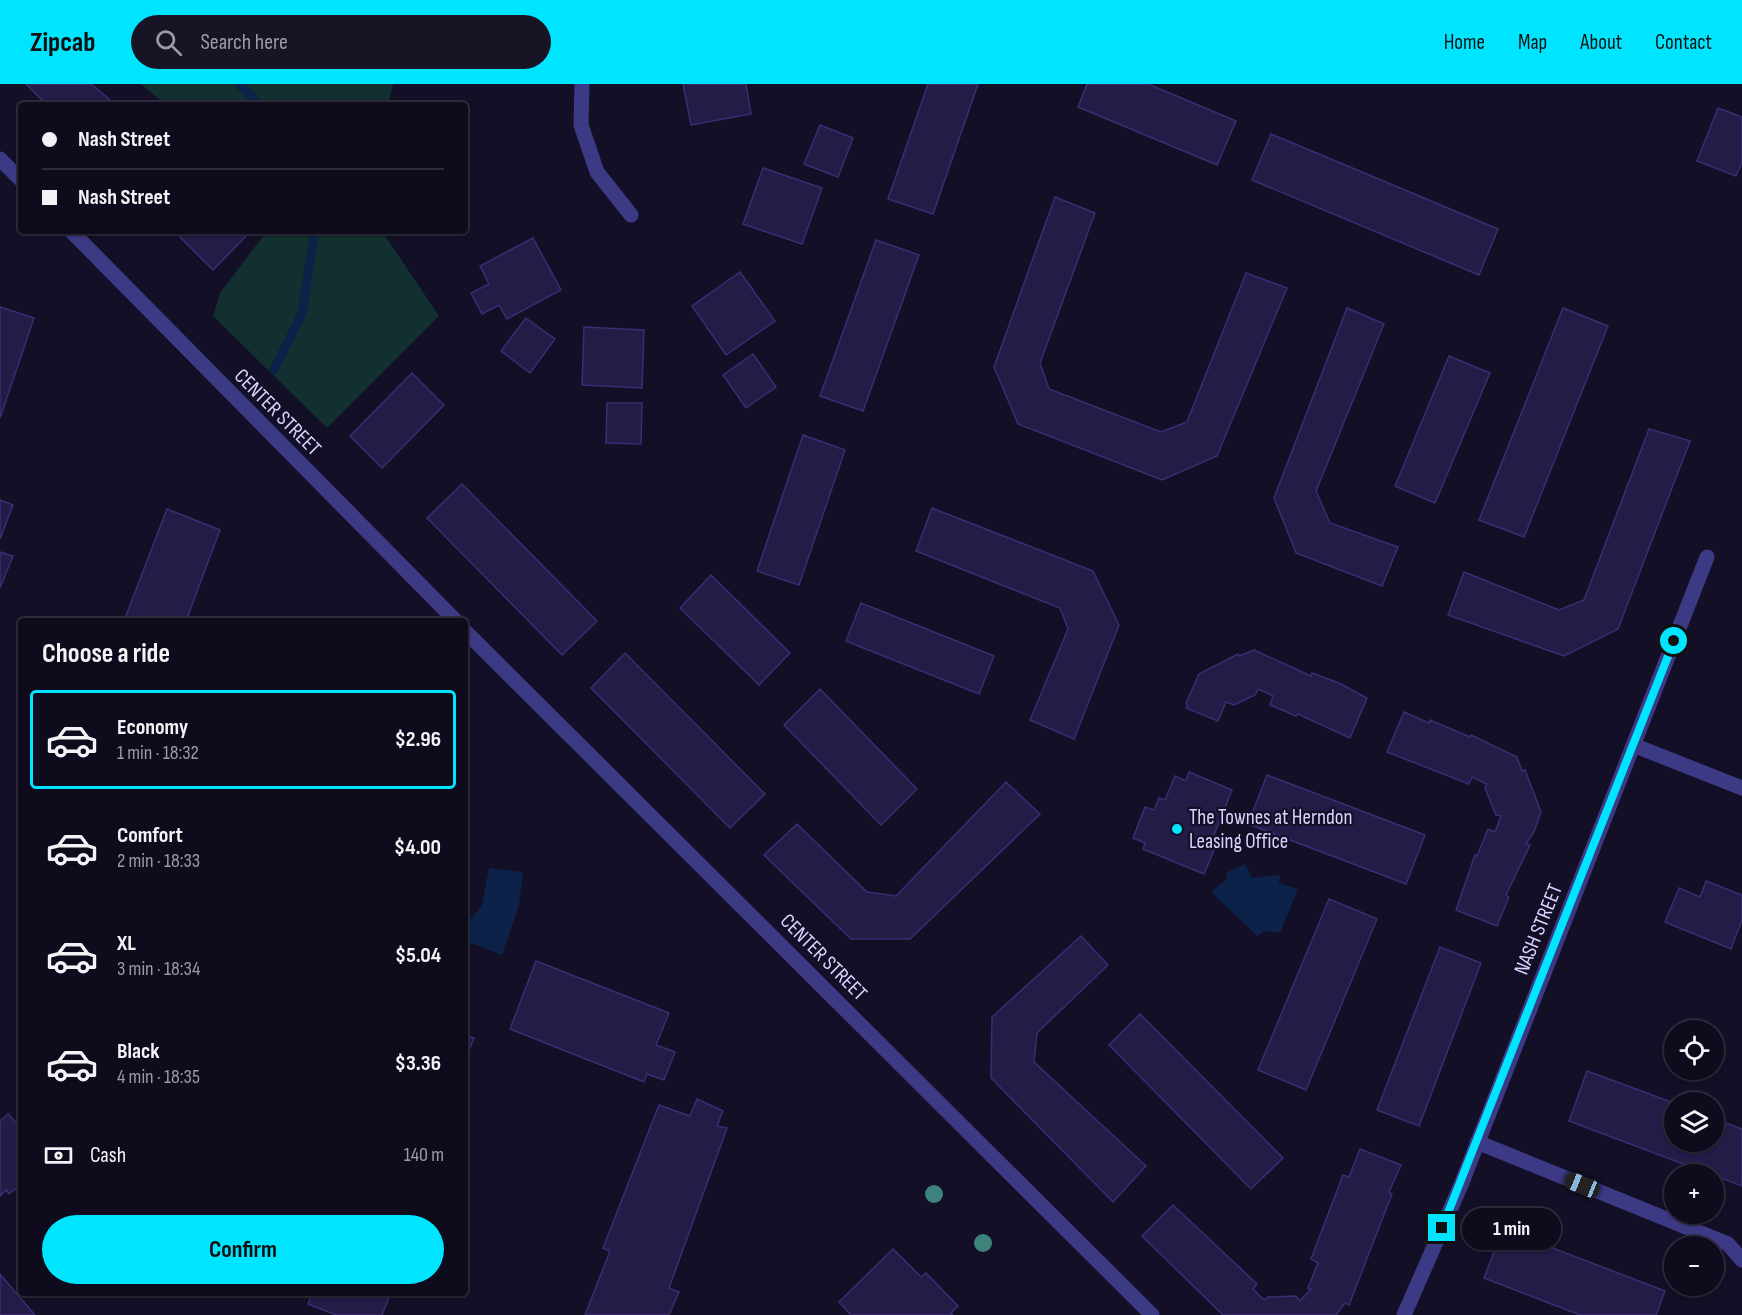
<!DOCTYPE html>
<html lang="en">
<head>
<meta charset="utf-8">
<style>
	:root { --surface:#0e0b1c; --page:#171425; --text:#f1f3f6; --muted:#9b9ba3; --line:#2e2b3b; --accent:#00e5ff }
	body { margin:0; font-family:"Sofia Sans Condensed",sans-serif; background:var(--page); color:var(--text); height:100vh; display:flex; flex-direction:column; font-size:22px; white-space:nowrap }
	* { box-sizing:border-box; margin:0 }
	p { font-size:20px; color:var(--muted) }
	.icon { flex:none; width:33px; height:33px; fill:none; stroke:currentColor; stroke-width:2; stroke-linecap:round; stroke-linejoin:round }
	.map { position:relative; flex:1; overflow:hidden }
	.sheet { position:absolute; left:18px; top:534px; width:450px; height:678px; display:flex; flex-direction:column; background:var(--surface); border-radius:6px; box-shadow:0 2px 4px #0004,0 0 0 2px var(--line) }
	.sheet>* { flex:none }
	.hud { position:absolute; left:18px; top:18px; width:450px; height:132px; border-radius:6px; box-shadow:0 2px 4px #0004,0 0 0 2px var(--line); display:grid; align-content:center; height:132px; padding:0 24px; background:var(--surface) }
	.tools { position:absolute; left:1664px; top:936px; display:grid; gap:12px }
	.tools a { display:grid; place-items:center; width:60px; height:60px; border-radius:50%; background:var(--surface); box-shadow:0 2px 4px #0004,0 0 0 2px var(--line); font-size:30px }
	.end { position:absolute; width:27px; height:27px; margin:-14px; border:8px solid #00e5ff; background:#111; box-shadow:0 0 0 3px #111 }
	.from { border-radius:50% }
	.bubble { position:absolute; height:42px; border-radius:21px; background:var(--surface); box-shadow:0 2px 4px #0004,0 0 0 2px var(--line); font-size:20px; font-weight:700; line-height:42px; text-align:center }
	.car { position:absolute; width:18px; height:36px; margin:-18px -9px; border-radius:8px; box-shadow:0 0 4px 2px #0007; background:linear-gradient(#222 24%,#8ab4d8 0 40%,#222 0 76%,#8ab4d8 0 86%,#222 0) }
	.hud b { display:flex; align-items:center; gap:21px; height:57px; font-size:22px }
	.hud b+b { border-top:2px solid var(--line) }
	.hud i { width:15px; height:15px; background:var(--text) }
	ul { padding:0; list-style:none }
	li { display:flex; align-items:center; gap:18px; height:99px; margin:0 12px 9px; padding:0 12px; border:3px solid transparent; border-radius:6px }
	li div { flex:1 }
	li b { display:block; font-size:22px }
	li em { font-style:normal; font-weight:700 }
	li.active { border-color:var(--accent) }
	li>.icon { width:54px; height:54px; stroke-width:1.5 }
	h2 { padding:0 24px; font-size:27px; line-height:72px }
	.pay { display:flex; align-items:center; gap:15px; height:66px; padding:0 24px; font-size:22px }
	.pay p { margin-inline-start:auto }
	.button { display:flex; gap:12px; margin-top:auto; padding:12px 24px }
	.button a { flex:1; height:69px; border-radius:36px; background:var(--accent); color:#111; font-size:24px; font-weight:700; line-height:69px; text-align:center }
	header { display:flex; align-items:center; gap:36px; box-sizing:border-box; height:84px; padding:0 30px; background:var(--accent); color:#111 }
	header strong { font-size:28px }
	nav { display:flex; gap:33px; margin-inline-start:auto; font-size:21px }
	.search { width:420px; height:54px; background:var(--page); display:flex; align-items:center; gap:15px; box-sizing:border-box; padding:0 21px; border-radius:33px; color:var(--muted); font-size:22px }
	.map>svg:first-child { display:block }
</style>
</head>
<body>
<header>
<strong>Zipcab</strong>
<div class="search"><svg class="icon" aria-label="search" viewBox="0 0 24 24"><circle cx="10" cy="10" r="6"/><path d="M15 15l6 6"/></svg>Search here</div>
<nav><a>Home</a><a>Map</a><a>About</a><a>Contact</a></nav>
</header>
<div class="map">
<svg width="1742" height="1231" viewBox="0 0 1742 1231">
	<rect width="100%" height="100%" fill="#130f26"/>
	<g fill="#12302f">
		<path d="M 141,0 L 393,0 L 388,21 L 166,21 Z"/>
		<path d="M 267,147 L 382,147 L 439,232 L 327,344 L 213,232 L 220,209 Z"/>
	</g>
	<g fill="#0c2248">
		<path d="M 1245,780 L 1252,794 L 1280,791 L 1279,799 L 1298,805 L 1280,849 L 1264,847 L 1257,852 L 1211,808 L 1227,795 L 1226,789 Z"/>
		<path d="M 489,784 L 523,788 L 519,821 L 502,871 L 474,860 L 465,862 L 465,842 L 482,821 Z"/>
	</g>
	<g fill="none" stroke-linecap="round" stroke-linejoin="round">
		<g stroke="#0c2248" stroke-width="9">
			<path d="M 239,0 L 259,21"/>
			<path d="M 274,286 L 302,229 L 315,147"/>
		</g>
	</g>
	<g fill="#241b47" stroke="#3b2d73" stroke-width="1.5">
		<path d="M 26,0 L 91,0 L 116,21 L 47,21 Z"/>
		<path d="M 683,0 L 746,0 L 751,30 L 691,41 Z"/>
		<path d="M 928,0 L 978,0 L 933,130 L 888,115 Z"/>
		<path d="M 1087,0 L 1148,0 L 1236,37 L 1217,81 L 1078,23 Z"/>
		<path d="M 1718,24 L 1742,33 L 1742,78 L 1736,92 L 1697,77 Z"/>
		<path d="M 820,41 L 853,54 L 838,93 L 804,80 Z"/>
		<path d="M 1271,50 L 1498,145 L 1479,191 L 1252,96 Z"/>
		<path d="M 763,84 L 822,104 L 802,160 L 743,140 Z"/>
		<path d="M 1055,113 L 1095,129 L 1040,279 L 1049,305 L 1161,348 L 1187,338 L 1246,189 L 1287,204 L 1217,372 L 1162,396 L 1018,340 L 994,283 Z"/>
		<path d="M 174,147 L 251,147 L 213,186 Z"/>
		<path d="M 533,154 L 561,206 L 507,235 L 499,221 L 482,230 L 471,209 L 489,200 L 480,182 Z"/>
		<path d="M 876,156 L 919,171 L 863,327 L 820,312 Z"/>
		<path d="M 740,188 L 775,237 L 726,271 L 692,222 Z"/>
		<path d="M 0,223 L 34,234 L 0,334 Z"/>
		<path d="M 1347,224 L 1384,240 L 1316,407 L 1330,439 L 1398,463 L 1382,502 L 1296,469 L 1274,414 Z"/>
		<path d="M 1563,224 L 1608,242 L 1524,453 L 1479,436 Z"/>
		<path d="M 526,234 L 555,255 L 530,289 L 501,267 Z"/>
		<path d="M 584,243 L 644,246 L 642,304 L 582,301 Z"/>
		<path d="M 753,270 L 776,303 L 746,324 L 723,291 Z"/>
		<path d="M 1449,272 L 1490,289 L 1435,419 L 1395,402 Z"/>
		<path d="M 412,289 L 444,321 L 382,384 L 350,352 Z"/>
		<path d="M 607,319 L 642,319 L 641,360 L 606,359 Z"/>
		<path d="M 1649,345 L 1690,357 L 1618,545 L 1564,572 L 1448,531 L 1464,488 L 1559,526 L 1584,516 Z"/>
		<path d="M 803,351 L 845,366 L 799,501 L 757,487 Z"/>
		<path d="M 462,400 L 597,537 L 562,571 L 427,434 Z"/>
		<path d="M 0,416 L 13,421 L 0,455 Z"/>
		<path d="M 932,424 L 1093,487 L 1119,541 L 1074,655 L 1030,636 L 1068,545 L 1060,524 L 916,467 Z"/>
		<path d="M 167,425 L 220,446 L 186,537 L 124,537 Z"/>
		<path d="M 0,468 L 13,472 L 0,504 Z"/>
		<path d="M 711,491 L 790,569 L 759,601 L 680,524 Z"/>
		<path d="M 861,519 L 994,572 L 979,610 L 846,557 Z"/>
		<path d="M 1254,566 L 1311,592 L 1312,589 L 1339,599 L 1367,614 L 1350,654 L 1298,630 L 1296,632 L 1270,621 L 1273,612 L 1258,605 L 1255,611 L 1234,621 L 1226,618 L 1218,637 L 1186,624 L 1188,621 L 1186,619 L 1199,590 L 1238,570 L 1239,572 Z"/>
		<path d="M 625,569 L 765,710 L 730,744 L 591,604 Z"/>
		<path d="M 820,605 L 917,705 L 881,741 L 784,641 Z"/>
		<path d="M 1404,628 L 1429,639 L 1430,636 L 1470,653 L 1471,651 L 1517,673 L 1522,687 L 1525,686 L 1541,728 L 1534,748 L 1526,760 L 1530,761 L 1506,811 L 1509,813 L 1497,842 L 1456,826 L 1475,771 L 1477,772 L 1488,745 L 1495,748 L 1501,732 L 1496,731 L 1485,704 L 1487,700 L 1472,693 L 1469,700 L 1387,668 Z"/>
		<path d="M 1189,688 L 1232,706 L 1212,756 L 1217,759 L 1204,790 L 1143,765 L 1145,759 L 1133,754 L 1145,723 L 1154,726 L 1159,714 L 1165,716 L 1175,692 L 1186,697 Z"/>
		<path d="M 1267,691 L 1425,751 L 1406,800 L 1248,740 Z"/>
		<path d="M 1006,698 L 1040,730 L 910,855 L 851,855 L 764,771 L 797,740 L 867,808 L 896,812 Z"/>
		<path d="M 1706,797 L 1742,811 L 1742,836 L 1731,865 L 1665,838 L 1679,804 L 1700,813 Z"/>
		<path d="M 1329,815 L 1377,835 L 1306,1006 L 1258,986 Z"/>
		<path d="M 1081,852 L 1108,881 L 1037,949 L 1034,978 L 1146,1082 L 1113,1118 L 991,994 L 992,933 Z"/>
		<path d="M 1440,863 L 1481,879 L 1419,1042 L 1377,1026 Z"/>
		<path d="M 536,877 L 669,929 L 656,961 L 675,968 L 664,996 L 647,990 L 644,998 L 510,945 Z"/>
		<path d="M 1140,930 L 1283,1074 L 1251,1105 L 1109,961 Z"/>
		<path d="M 465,951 L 474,954 L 465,977 Z"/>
		<path d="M 1587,987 L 1674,1019 L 1674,1058 L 1713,1058 L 1713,1034 L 1742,1045 L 1742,1102 L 1569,1037 Z"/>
		<path d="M 697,1015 L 723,1027 L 717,1042 L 727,1044 L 669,1204 L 679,1208 L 669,1231 L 585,1231 L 610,1167 L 603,1164 L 659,1021 L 690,1032 Z"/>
		<path d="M 8,1030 L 21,1044 L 21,1093 L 18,1095 L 21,1100 L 9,1110 L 6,1106 L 0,1112 L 0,1037 Z"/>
		<path d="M 1360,1065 L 1401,1081 L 1389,1108 L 1392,1110 L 1349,1221 L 1345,1219 L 1336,1231 L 1223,1231 L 1142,1152 L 1173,1121 L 1257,1200 L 1253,1205 L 1264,1216 L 1268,1213 L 1296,1212 L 1300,1217 L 1311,1205 L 1308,1204 L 1318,1179 L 1311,1175 L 1343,1091 L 1349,1093 Z"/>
		<path d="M 1503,1145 L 1665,1207 L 1656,1231 L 1580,1231 L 1484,1194 Z"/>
		<path d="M 893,1165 L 921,1193 L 926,1189 L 958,1222 L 951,1229 L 953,1231 L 851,1231 L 839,1218 Z"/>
		<path d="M 0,1190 L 35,1231 L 0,1231 Z"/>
		<path d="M 312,1209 L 391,1209 L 382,1231 L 336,1231 L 308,1220 Z"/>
	</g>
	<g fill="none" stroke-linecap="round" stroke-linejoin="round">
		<g stroke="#3d3a85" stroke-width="15">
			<path d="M 582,0 L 581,41 L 597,88 L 631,131"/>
			<path d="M 0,75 L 21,96"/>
			<path d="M 71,147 L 456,537"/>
			<path d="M 465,547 L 1152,1231"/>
			<path d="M 1633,661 L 1742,704"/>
			<path d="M 1477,1058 L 1728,1160 L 1742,1176"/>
			<path d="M 1404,1231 L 1461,1101 L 1707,473"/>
		</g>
	</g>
	<g fill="#3d827b">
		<circle cx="934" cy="1110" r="9"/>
		<circle cx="983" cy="1159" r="9"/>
	</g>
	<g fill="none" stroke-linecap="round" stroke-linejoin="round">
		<path stroke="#00e5ff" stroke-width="8" d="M 1442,1144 L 1674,557"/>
	</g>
	<circle fill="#00e5ff" stroke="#130f26" stroke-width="2" cx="1177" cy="745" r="6"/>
	<g text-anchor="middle" stroke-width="4.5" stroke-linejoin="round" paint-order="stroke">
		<g font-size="21" fill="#d9d4ff" stroke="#130f26">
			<text transform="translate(278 328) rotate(45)" y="7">CENTER STREET</text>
			<text transform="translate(1538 845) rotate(-68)" y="7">NASH STREET</text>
			<text transform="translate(824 873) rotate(45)" y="7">CENTER STREET</text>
		</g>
		<g font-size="21" fill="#d9d4ff" stroke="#130f26" text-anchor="start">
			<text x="1189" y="740">The Townes at Herndon<tspan x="1189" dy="24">Leasing Office</tspan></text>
		</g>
	</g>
</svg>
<div class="tools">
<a><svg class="icon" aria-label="locate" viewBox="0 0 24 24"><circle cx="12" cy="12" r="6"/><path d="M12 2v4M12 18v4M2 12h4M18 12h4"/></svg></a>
<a><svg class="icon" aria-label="layers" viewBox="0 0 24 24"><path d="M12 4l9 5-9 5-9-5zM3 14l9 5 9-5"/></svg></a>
<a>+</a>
<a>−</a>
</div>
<i class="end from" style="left:1674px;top:557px"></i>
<i class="end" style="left:1442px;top:1144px"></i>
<div class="bubble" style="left:1462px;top:1124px;width:99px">1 min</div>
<i class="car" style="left:1582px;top:1101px;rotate:292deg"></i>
<div class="hud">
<b><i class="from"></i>Nash Street</b>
<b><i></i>Nash Street</b>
</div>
<section class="sheet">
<h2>Choose a ride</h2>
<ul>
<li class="active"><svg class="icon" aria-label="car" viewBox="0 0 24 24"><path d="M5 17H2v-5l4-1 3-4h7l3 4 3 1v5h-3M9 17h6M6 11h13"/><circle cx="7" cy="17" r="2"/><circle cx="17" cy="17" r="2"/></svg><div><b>Economy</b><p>1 min · 18:32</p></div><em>$2.96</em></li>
<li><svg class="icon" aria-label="car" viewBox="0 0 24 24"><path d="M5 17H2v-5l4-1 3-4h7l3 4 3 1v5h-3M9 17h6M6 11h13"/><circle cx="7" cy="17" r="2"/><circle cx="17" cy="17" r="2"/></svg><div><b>Comfort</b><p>2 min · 18:33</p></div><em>$4.00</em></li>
<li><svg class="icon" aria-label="car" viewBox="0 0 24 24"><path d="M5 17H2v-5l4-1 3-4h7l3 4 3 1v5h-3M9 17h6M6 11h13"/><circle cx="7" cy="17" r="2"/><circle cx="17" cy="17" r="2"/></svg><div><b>XL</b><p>3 min · 18:34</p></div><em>$5.04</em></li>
<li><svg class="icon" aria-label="car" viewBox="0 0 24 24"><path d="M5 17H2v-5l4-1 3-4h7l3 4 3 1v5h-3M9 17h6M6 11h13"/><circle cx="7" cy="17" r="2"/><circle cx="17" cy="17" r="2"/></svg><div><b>Black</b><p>4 min · 18:35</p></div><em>$3.36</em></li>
</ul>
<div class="pay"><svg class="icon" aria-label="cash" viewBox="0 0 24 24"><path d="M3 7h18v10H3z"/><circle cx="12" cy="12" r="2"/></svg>Cash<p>140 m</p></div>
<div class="button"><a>Confirm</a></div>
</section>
</div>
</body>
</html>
